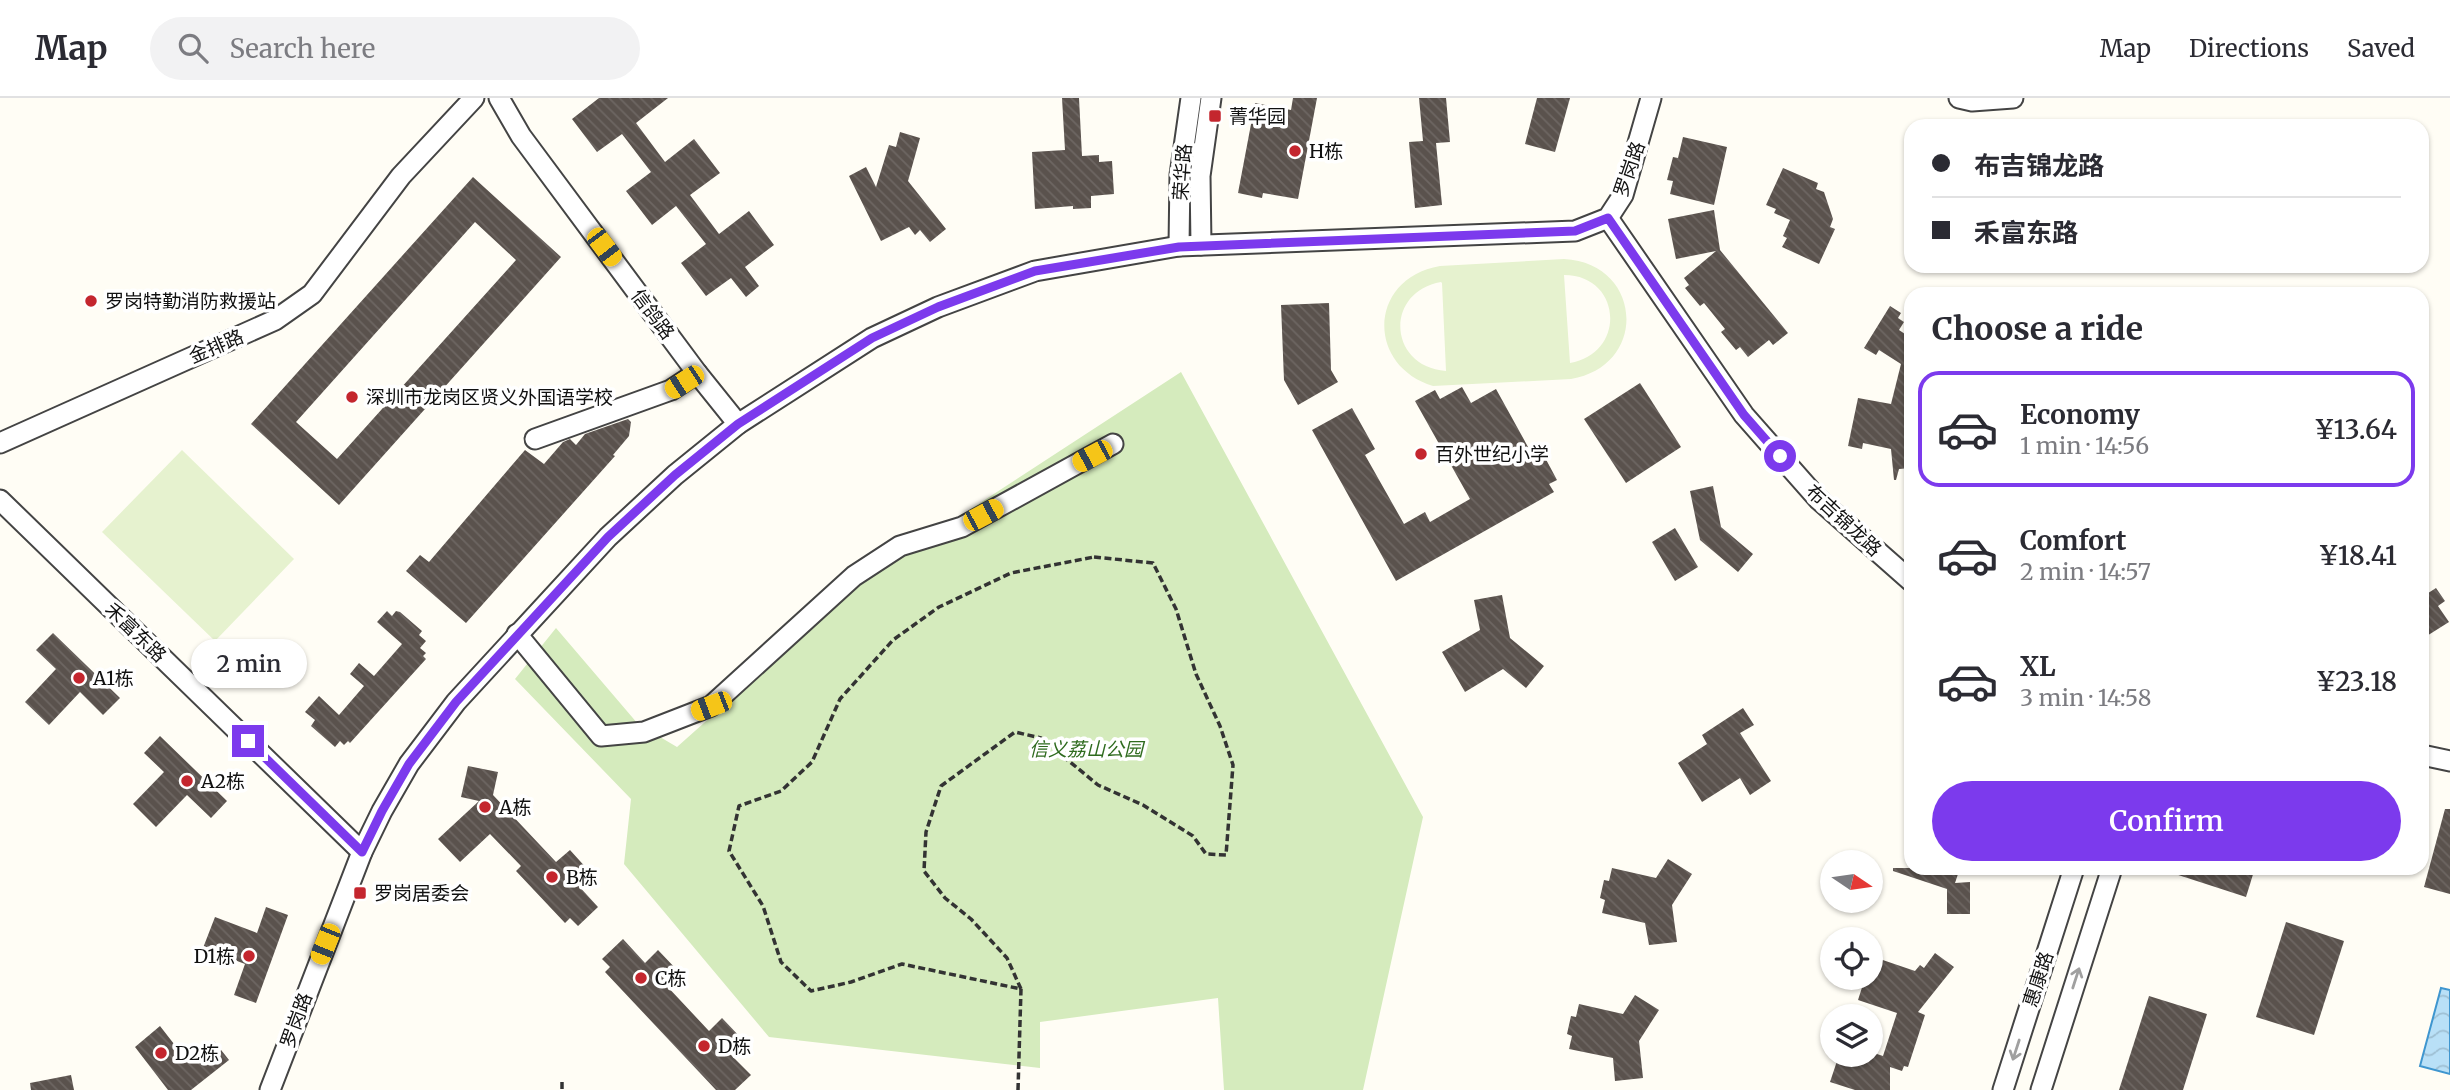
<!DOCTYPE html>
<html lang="en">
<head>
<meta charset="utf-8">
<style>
	:root { --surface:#fff; --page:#f2f2f3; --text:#2b2b33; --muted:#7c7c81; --line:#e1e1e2; --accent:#7c3aed }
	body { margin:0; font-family:Merriweather,"Noto Sans SC",serif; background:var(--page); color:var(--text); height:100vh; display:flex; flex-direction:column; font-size:26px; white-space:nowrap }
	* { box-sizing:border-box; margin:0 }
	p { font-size:23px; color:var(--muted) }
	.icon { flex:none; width:38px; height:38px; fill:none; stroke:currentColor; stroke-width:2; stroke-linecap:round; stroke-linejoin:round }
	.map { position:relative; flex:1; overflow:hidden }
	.sheet { position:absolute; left:1904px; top:189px; width:525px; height:588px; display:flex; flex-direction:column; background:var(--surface); border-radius:21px; box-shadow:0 2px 5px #0004 }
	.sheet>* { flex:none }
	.guide { position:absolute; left:1904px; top:21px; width:525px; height:154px; border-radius:21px; box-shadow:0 2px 5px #0004; display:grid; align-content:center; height:154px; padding:0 28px; background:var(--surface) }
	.needle { width:46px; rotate:103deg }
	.controls { position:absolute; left:1820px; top:752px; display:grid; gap:14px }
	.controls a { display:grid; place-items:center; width:63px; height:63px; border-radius:50%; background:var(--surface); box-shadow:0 2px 5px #0004; font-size:35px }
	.end { position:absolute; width:32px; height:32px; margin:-16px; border:9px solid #7c3aed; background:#fff; box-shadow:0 0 0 4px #fff }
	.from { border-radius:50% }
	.bubble { position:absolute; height:49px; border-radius:24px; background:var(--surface); box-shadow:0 2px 5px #0004; font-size:23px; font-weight:600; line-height:49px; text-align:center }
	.car { position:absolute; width:21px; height:42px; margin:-21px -10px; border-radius:9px; box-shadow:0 0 5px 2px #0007; background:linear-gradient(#f5c518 24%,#345 0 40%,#f5c518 0 76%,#345 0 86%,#f5c518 0) }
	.guide b { display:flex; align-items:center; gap:24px; height:66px; font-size:26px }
	.guide b+b { border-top:2px solid var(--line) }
	.guide i { width:18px; height:18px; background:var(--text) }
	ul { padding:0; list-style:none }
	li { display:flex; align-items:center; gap:21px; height:116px; margin:0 14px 10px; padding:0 14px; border:4px solid transparent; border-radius:21px }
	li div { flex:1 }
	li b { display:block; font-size:26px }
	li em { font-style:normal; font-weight:600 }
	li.current { border-color:var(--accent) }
	li>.icon { width:63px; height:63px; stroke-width:1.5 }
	h2 { padding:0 28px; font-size:32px; line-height:84px }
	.action { display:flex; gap:14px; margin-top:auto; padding:14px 28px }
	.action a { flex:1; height:80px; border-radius:42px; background:var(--accent); color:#fff; font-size:28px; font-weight:600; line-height:80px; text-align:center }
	header { display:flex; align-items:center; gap:42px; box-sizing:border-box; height:98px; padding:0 35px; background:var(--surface); border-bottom:2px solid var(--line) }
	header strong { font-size:33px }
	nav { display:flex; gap:38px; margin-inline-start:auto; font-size:24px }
	.search { width:490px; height:63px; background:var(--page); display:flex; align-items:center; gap:18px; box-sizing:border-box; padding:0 24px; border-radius:38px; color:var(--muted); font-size:26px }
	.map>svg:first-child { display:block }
</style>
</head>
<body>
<header>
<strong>Map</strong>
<div class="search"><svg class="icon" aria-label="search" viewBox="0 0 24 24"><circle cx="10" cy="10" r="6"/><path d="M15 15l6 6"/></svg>Search here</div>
<nav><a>Map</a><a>Directions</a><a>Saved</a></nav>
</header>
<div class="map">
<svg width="2450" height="992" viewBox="0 0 2450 992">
	<defs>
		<pattern id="water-waves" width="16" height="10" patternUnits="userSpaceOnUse" patternTransform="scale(1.75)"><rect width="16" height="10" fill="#b9e0f7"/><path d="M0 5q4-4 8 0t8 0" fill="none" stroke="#9ebfd3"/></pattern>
		<pattern id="building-back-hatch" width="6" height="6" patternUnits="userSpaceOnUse" patternTransform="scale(1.75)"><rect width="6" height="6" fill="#5a524d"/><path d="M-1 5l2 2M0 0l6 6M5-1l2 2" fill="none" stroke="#6d6662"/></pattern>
	</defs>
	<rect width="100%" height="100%" fill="#fffdf5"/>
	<path fill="#d5ebbd" d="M 1181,274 L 1423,719 L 1363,992 L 1224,992 L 1218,900 L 1040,924 L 1040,970 L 769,939 L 624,766 L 631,701 L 515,581 L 556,530 L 638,626 L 677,649 L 871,476 Z"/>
	<g fill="#e6f2cf" fill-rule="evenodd">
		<path d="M 1564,161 C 1643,165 1649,268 1571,281 L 1433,288 C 1365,267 1369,180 1440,168 ZM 1564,177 C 1622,177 1627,255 1570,265 ZM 1441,184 L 1442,185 L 1446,273 C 1388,269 1384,194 1441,184 Z"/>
		<path d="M 182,352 L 294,461 L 215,543 L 102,434 Z"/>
	</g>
	<path fill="url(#water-waves)" stroke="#3f96cf" stroke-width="2" d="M 2441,890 L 2450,892 L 2450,976 L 2420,968 Z"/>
	<g fill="url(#building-back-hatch)" fill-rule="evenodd">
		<path d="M 599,0 L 668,0 L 636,25 L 665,64 L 694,41 L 720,75 L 690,97 L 719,136 L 749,113 L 774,147 L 745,169 L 759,188 L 746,199 L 731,180 L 706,198 L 681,165 L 706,146 L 676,108 L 652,127 L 626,93 L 651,74 L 622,36 L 597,54 L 572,21 Z"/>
		<path d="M 1062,0 L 1079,0 L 1082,58 L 1099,57 L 1099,64 L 1112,63 L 1114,96 L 1091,98 L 1091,110 L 1073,111 L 1073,108 L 1035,111 L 1032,54 L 1065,52 Z"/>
		<path d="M 1293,0 L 1317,0 L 1298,101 L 1263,95 L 1262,100 L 1238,95 L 1255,5 L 1291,12 Z"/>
		<path d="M 1419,0 L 1446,0 L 1450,44 L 1436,45 L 1442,107 L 1415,110 L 1409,44 L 1423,43 Z"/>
		<path d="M 1537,0 L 1570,0 L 1555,54 L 1525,46 Z"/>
		<path d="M 900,34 L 920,40 L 908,83 L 946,131 L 930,144 L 920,132 L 915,137 L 909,129 L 881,143 L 849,78 L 866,69 L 876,89 L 889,47 L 896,49 Z"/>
		<path d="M 1683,39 L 1727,49 L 1714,107 L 1670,96 L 1673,83 L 1667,82 L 1673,59 L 1678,60 Z"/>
		<path d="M 1783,70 L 1818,85 L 1816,91 L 1824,94 L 1833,121 L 1830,129 L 1835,131 L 1819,166 L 1782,149 L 1787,140 L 1783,138 L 1790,122 L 1774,115 L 1776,111 L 1766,107 Z"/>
		<path d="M 473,79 L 561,159 L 339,407 L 251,326 ZM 475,124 L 516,162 L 337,361 L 296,324 Z"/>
		<path d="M 1714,112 L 1720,152 L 1788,235 L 1773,247 L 1769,242 L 1748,259 L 1740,249 L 1736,252 L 1721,234 L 1725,231 L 1704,205 L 1700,208 L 1685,190 L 1689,187 L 1684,180 L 1716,153 L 1676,161 L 1668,121 Z"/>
		<path d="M 1329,205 L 1331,272 L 1338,284 L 1298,307 L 1284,282 L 1281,207 Z"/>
		<path d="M 1890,208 L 1901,215 L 1898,220 L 1904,224 L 1899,232 L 1911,240 L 1911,320 L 1906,341 L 1911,340 L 1911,370 L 1899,371 L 1896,382 L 1894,382 L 1891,351 L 1863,345 L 1862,351 L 1848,348 L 1858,300 L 1891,306 L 1901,266 L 1879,252 L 1876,257 L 1864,250 Z"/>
		<path d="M 1640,285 L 1681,349 L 1626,385 L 1584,321 Z"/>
		<path d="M 1462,289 L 1471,305 L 1496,291 L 1533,358 L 1542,354 L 1557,382 L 1549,386 L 1554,394 L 1396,483 L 1312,332 L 1352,310 L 1375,351 L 1365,357 L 1404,426 L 1425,414 L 1430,424 L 1470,401 L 1415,303 L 1435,292 L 1440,301 Z"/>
		<path d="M 628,321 L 631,324 L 629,338 L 613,357 L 615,358 L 466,525 L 406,473 L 420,457 L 429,464 L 525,352 L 544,366 L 563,344 L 570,341 L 576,347 L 585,336 Z"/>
		<path d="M 1713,388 L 1721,429 L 1753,456 L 1738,474 L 1700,442 L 1690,393 Z"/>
		<path d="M 1675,430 L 1698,469 L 1675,483 L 1652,444 Z"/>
		<path d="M 2436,490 L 2445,503 L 2438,508 L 2449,524 L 2422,541 L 2422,499 Z"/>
		<path d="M 1502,497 L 1510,540 L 1544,568 L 1526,590 L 1503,571 L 1465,594 L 1442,554 L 1480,532 L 1474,502 Z"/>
		<path d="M 387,513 L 392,518 L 396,513 L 400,514 L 422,533 L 419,537 L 426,543 L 420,550 L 426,555 L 423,558 L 426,561 L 350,645 L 348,643 L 344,647 L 340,643 L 335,649 L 311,628 L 315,622 L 305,614 L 319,598 L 339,617 L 364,588 L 350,576 L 359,565 L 374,578 L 402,546 L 377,524 Z"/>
		<path d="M 53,535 L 120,600 L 103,617 L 80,594 L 49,627 L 25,604 L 56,571 L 36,552 Z"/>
		<path d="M 1743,610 L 1754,627 L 1740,635 L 1771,683 L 1750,697 L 1740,680 L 1702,704 L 1678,665 L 1707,646 L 1702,637 Z"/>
		<path d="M 160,638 L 227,703 L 211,720 L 187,697 L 156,729 L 133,706 L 164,674 L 144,655 Z"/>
		<path d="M 468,668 L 498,674 L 493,697 L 556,764 L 570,752 L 589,773 L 576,785 L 598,809 L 578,828 L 570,820 L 565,825 L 516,773 L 521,768 L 490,736 L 460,764 L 438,741 L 479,703 L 461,699 Z"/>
		<path d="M 2445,711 L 2450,711 L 2450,796 L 2424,789 Z"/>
		<path d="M 1668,761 L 1692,776 L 1672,807 L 1677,844 L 1649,847 L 1645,825 L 1602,815 L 1605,802 L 1600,800 L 1604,782 L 1609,783 L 1612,770 L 1656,780 Z"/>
		<path d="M 1893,770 L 1960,770 L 1955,785 L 1970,784 L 1970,816 L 1947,816 L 1947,791 L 1893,773 Z"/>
		<path d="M 2167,770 L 2255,770 L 2246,799 L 2166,773 Z"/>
		<path d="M 266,809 L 288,817 L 256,905 L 234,897 L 245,866 L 203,850 L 215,819 L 257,835 Z"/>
		<path d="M 2286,824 L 2344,843 L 2314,937 L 2256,919 Z"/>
		<path d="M 623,841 L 645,865 L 658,852 L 678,873 L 665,886 L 709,933 L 722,920 L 742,941 L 728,954 L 751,977 L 735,992 L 716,992 L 605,874 L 610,869 L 602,861 Z"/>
		<path d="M 1935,855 L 1954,869 L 1918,914 L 1925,917 L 1908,969 L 1904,968 L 1902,973 L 1890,969 L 1890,992 L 1855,992 L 1830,984 L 1839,957 L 1871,957 L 1871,954 L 1883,958 L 1897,915 L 1858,902 L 1865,880 L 1871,880 L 1871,858 L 1915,873 L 1920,867 L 1924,870 Z"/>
		<path d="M 1635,897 L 1659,912 L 1639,943 L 1643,980 L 1615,983 L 1613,960 L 1569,951 L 1572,938 L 1567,936 L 1571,918 L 1576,919 L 1579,906 L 1623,916 Z"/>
		<path d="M 2149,898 L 2207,916 L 2183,992 L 2119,992 Z"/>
		<path d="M 160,928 L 188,964 L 214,943 L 229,962 L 191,992 L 168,992 L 135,949 Z"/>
		<path d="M 71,977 L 74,992 L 31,992 L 30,985 Z"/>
	</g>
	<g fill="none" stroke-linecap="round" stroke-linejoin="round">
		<defs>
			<g id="minor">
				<path d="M 499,0 L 521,38 L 697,275 L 738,326"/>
				<path d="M 1959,0 L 1972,3 L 2013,0"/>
				<path d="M 1608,120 L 1744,317 L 1818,401 L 1911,483"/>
				<path d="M 1201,147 L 1200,78 L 1211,0"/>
				<path d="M 1179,148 L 1180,77 L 1191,0"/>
				<path d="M 535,341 L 671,292 L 697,275"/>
				<path d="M 0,345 L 275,222 L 312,196 L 401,78 L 474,0"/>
				<path d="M 0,402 L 362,754"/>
				<path d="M 517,536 L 601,638 L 644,634 L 711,608 L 854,478 L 900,448 L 962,429 L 1113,346"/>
				<path d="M 2422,657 L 2450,663"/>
				<path d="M 270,992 L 362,754 L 382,713 L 409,666 L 456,604 L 608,439 L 675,377 L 738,326 L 872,240 L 938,209 L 1035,173 L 1179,148 L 1575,133 L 1608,120 L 1623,97 L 1651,0"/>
				<path d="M 2003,992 L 2074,770"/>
				<path d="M 2041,992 L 2112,770"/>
			</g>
		</defs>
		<use href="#minor" stroke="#444" stroke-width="23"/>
		<g stroke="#333" stroke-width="3.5" stroke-dasharray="7 3.5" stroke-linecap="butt">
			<path d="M 1094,459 L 1153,465 L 1176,511 L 1196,576 L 1220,628 L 1233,667 L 1226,757 L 1206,756 L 1193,738 L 1143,707 L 1098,687 L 1041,640 L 1015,634 L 941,688 L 926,734 L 924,773 L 945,800 L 971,821 L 1007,860 L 1021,891 L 902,866 L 851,884 L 811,893 L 781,864 L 763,808 L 729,753 L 739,708 L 781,693 L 812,664 L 840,601 L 893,542 L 939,509 L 1011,475 Z"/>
			<path d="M 562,984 L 562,992"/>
			<path d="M 1018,992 L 1021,891"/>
		</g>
		<use href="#minor" stroke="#fff" stroke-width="19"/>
	</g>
	<defs><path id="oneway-shaft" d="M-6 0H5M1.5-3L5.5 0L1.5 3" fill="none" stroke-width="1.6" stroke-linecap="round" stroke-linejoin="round" transform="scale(1.75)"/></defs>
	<g stroke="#a0a0a0">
		<use href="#oneway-shaft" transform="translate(2076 880) rotate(-72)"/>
		<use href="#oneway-shaft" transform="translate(2016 952) rotate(108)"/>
	</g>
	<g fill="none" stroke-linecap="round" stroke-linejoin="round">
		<path stroke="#7c3aed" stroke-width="9" d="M 248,643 L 362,754 L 382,713 L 409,666 L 456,604 L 608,439 L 675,377 L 738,326 L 872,240 L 938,209 L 1035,173 L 1179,149 L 1575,133 L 1608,120 L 1744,317 L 1780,358"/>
	</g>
	<g fill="#c4262e" stroke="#fff" stroke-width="2.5">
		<rect x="1208" y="11" width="14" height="14" rx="3.5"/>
		<circle cx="1295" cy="53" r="7"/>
		<circle cx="91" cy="203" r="7"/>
		<circle cx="352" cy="299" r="7"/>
		<circle cx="1421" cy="356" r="7"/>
		<circle cx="79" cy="580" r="7"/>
		<circle cx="187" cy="683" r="7"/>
		<circle cx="485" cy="709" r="7"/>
		<circle cx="552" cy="779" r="7"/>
		<rect x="353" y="788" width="14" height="14" rx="3.5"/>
		<circle cx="249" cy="858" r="7"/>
		<circle cx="641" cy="880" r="7"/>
		<circle cx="704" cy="948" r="7"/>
		<circle cx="161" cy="955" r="7"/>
	</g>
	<g text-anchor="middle" stroke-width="7" stroke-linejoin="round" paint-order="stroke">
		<g font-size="19" fill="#111" stroke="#fff" text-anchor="start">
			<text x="1229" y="25">菁华园</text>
			<text x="1309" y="60">H栋</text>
			<text x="105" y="210">罗岗特勤消防救援站</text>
			<text x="366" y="306">深圳市龙岗区贤义外国语学校</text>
			<text x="1435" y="363">百外世纪小学</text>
			<text x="93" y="587">A1栋</text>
			<text x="201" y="690">A2栋</text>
			<text x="499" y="716">A栋</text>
			<text x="566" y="786">B栋</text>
			<text x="374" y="802">罗岗居委会</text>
			<text x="235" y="865" text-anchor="end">D1栋</text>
			<text x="655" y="887">C栋</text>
			<text x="718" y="955">D栋</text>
			<text x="175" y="962">D2栋</text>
		</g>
		<g font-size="19" fill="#111" stroke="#fff">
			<text transform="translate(1629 71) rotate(-71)" y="7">罗岗路</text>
			<text transform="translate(1182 74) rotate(-86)" y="7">荣华路</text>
			<text transform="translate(653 216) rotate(53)" y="7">信鸽路</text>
			<text transform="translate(216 248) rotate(-23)" y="7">金排路</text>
			<text transform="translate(1844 422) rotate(43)" y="7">布吉锦龙路</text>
			<text transform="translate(136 534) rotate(44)" y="7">禾富东路</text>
			<text transform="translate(2038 881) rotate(-72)" y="7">惠康路</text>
			<text transform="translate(296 922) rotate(-70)" y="7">罗岗路</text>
		</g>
		<g font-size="19" font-style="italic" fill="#2f6b1f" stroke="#fff">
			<text x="1086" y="658">信义荔山公园</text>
		</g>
	</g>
</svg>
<div class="controls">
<a><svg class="needle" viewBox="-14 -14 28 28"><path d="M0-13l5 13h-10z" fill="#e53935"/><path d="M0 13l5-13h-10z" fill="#7c7c81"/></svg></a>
<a><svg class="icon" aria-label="locate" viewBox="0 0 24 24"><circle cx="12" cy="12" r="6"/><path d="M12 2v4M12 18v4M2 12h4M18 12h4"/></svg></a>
<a><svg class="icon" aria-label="layers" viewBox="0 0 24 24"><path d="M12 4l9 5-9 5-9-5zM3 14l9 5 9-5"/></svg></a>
</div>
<i class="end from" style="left:1780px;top:358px"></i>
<i class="end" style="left:248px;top:643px"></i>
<div class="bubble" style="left:191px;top:541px;width:116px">2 min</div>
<i class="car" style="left:604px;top:149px;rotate:143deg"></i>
<i class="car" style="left:684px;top:284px;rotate:237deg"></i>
<i class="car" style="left:1092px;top:358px;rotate:242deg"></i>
<i class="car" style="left:983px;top:417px;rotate:62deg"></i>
<i class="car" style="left:711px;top:608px;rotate:249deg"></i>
<i class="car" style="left:325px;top:846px;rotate:202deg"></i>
<div class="guide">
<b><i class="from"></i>布吉锦龙路</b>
<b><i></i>禾富东路</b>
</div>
<section class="sheet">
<h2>Choose a ride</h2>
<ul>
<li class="current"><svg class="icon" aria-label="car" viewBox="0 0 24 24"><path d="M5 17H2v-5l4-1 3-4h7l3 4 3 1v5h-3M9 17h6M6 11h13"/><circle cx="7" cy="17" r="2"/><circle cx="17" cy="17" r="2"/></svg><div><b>Economy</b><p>1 min · 14:56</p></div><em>¥13.64</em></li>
<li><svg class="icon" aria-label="car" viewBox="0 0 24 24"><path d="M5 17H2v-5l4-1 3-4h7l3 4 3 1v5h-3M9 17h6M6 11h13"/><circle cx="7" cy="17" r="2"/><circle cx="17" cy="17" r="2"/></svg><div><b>Comfort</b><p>2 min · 14:57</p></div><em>¥18.41</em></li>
<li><svg class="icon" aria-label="car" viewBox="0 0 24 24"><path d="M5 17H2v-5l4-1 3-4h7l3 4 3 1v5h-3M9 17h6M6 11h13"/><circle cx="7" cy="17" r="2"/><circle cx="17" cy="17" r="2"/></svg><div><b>XL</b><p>3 min · 14:58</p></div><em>¥23.18</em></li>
</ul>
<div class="action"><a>Confirm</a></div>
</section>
</div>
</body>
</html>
